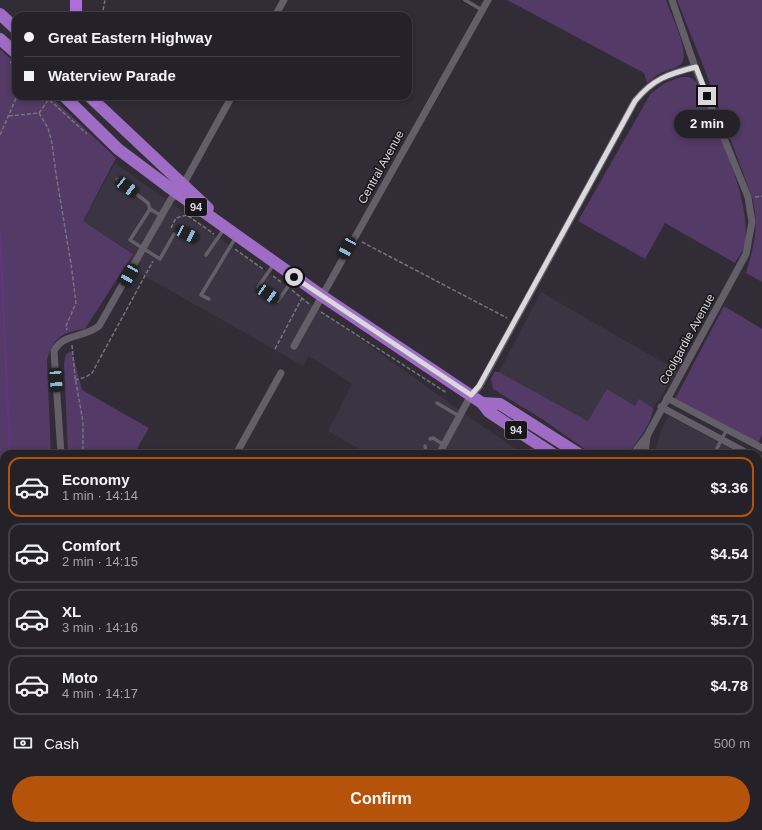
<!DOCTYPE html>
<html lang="en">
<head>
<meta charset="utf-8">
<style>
	:root { --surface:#252128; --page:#2d2930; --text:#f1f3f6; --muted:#a3a3a8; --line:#423e45; --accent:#b45309 }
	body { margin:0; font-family:Arial,sans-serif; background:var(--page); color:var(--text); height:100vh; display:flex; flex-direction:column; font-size:15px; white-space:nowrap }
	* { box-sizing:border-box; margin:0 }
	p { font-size:13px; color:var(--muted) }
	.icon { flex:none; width:22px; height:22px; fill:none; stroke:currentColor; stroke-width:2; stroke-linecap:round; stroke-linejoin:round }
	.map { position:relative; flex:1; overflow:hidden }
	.drawer { position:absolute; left:0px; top:450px; width:762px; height:380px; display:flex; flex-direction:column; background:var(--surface); border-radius:12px 12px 0 0; box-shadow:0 2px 6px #0003,0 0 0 1px var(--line) }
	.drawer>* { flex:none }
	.banner { position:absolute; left:12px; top:12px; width:400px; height:88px; border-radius:12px; box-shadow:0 2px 6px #0003,0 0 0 1px var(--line); display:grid; align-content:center; height:88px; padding:0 12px; background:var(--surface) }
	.end { position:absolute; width:18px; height:18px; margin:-9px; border:5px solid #dad8dd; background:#111; box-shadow:0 0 0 2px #111 }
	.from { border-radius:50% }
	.bubble { position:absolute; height:28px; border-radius:14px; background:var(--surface); box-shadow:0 2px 6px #0003,0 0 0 1px var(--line); font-size:13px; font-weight:800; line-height:28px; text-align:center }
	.car { position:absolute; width:12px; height:24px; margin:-12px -6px; border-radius:5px; box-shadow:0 0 3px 1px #0007; background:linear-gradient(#222 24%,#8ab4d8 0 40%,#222 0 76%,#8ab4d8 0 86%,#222 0) }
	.banner b { display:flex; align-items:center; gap:14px; height:38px; font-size:15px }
	.banner b+b { border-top:1px solid var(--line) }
	.banner i { width:10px; height:10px; background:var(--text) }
	ul { padding:7px 0 0; list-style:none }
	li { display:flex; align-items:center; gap:12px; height:60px; margin:0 8px 6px; padding:0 4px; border:2px solid var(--line); border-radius:12px }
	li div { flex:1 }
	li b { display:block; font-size:15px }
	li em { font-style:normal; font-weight:800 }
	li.selected { border-color:var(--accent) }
	li>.icon { width:36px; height:36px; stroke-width:1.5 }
	.pay { display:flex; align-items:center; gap:10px; height:44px; padding:0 12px; font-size:15px }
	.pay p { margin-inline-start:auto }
	.primary-button { display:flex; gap:8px; margin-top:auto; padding:8px 12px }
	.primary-button a { flex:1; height:46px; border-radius:24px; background:var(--accent); color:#fff; font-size:16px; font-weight:800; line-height:46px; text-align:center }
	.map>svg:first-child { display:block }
</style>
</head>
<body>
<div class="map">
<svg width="762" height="830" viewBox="0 0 762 830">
	<rect width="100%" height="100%" fill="#312c35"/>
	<g fill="#3b3442">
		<path d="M 115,163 L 469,417 L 523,454 L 368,454 L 328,431 L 352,384 L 309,356 L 303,366 L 125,265 L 133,253 L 83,221 Z"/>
		<path d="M 541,292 L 678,371 L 653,408 L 640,400 L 636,406 L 588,421 L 499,372 Z"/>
		<path d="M 669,416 L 741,454 L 654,454 L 662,428 Z"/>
		<path d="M 758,660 L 762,664 L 762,830 L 538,830 L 540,826 L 758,826 Z"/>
	</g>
	<g fill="#533a67">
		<path d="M 507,0 L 666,0 C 670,12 690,52 682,63 C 678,69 666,70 659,74 C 655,76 651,80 647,83 L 644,73 Z"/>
		<path d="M 677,0 L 762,0 L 762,282 L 746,273 C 754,244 759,230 753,200 L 703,65 Z"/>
		<path d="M 0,49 L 16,64 L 16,96 L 50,96 L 116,158 L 83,221 L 133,254 L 85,329 C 62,332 54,337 47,360 L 51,454 L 4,454 L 4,506 L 0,504 Z"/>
		<path d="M 681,77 L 689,77 L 696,81 C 715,125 752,198 745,244 C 744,250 738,257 735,263 L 665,223 L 645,259 L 578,221 L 651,93 L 665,83 Z"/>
		<path d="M 724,306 L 762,329 L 762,435 L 758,443 L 675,399 Z"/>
		<path d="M 72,351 L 82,390 L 149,428 L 134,454 L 68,454 L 64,363 L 66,354 Z"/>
		<path d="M 494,372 L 499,372 L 588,421 L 607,389 L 635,406 L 639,399 L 653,408 C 652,425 637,441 628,454 L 592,454 L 542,419 L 493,389 L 491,379 Z"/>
		<path d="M 4,510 L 4,678 L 0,639 L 0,518 Z"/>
		<path d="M 4,682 L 4,826 L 42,826 L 42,830 L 4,830 L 2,790 L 0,789 L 0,689 Z"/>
		<path d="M 86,826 L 134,826 L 132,830 L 87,830 Z"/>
	</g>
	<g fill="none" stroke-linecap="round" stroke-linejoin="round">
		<path stroke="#5f357d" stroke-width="2.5" d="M 0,232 L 10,454"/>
		<g stroke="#77747b" stroke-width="1.5" stroke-dasharray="4 2" stroke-linecap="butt">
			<path d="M 102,16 L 105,0"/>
			<path d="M 10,62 L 16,67"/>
			<path d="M 45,96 L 87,134"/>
			<path d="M 39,113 L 48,128 L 52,143 L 56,174 L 71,264 L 76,303 L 66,326 L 67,330"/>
			<path d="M 9,116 L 39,113 L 49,99"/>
			<path d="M 0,135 L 17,96"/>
			<path d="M 755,197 L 762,196"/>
			<path d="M 171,228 L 176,218 L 187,215 L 214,234"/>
			<path d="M 362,242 L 507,318"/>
			<path d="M 235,249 L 263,269"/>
			<path d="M 273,276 L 282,283"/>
			<path d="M 292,290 L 309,304"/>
			<path d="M 321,312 L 447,393"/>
			<path d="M 72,345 L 75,377 L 83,422 L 83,454"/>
			<path d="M 275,349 L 302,298"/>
			<path d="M 75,380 L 86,377 L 92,373 L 153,261"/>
			<path d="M 91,830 L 91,826"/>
			<path d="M 217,830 L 220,826"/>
		</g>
		<g stroke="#635e68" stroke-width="3.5">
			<path d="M 465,0 L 482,10"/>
			<path d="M 117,179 L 148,203 L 150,209 L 162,216"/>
			<path d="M 150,209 L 130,240 L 160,259 L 174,234 L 187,234 L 195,238"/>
			<path d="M 206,255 L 224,229"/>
			<path d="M 274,264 L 258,287 L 278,301 L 294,278"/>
			<path d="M 209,299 L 201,295 L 236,237"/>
			<path d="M 437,403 L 459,416"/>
			<path d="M 430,439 L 433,438 L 444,445"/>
			<path d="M 425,446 L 426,452 L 430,454"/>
			<path d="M 714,454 L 726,431"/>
		</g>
		<g stroke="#635e68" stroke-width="7">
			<path d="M 275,16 L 284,0"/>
			<path d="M 183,185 L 232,96"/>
			<path d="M 294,346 L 488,0"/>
			<path d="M 667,398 L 762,448"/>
			<path d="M 661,407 L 749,454"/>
			<path d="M 61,454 L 54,351 C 63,333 84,338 99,326 L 171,199 L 177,193"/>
			<path d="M 236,454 L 281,373"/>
			<path d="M 439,454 L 471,395 L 479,387 L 635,101 C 653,79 668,74 695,67"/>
			<path d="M 633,454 L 647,436 L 746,254 L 752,222 L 748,197 L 695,67 L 672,0"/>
			<path d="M 645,454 L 647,436"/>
			<path d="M 758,458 L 762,460"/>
			<path d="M 758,515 L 762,520"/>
			<path d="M 758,531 L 762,527"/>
			<path d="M 758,728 L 762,721"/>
			<path d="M 588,826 L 592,830"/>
			<path d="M 230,830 L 232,826"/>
			<path d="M 426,830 L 428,826"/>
			<path d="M 700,830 L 703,826"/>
		</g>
		<path stroke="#635e68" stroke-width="9" d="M 0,513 L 4,515"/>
		<g stroke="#9e6cc4" stroke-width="12">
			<path d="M 0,14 L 16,29"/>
			<path d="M 0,39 L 16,53"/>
			<path d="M 64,96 L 118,149 L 166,185 L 322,296 L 482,403 L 489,412 L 553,454"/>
			<path d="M 89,96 L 208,208"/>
			<path d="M 482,403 L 500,404 L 579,454"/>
			<path d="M 758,623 L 762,628"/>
			<path d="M 758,638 L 762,642"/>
		</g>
		<g stroke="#ad6fdb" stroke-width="12">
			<path d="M 76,0 L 76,16"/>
			<path d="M 92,96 L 95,101"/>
		</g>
	</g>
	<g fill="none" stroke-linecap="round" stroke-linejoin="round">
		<path stroke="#dad8dd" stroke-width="5" d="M 294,277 L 471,395 L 479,386 L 635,101 C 653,79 668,74 696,67 L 707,96"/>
	</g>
	<g text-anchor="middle" stroke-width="3" stroke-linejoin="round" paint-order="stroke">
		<g fill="#18161a" stroke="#a09ea2" stroke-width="1">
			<rect x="185" y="198" width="22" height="18" rx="3"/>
			<rect x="505" y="421" width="22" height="18" rx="3"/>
		</g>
		<g font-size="11" font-weight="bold" fill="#dad8dd">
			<text x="196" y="211">94</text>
			<text x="516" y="434">94</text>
		</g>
		<g font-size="12" fill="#dad8dd" stroke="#18161a">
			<text transform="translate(381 167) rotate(-61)" y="4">Central Avenue</text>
			<text transform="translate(687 339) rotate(-61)" y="4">Coolgardie Avenue</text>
		</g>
	</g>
</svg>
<i class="end from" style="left:294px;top:277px"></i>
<i class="end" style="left:707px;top:96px"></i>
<div class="bubble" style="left:674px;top:110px;width:66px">2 min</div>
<i class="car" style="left:127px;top:187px;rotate:128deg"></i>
<i class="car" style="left:187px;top:234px;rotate:117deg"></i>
<i class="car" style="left:347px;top:248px;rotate:209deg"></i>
<i class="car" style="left:129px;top:275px;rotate:210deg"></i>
<i class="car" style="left:268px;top:294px;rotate:124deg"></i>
<i class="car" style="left:56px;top:380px;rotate:176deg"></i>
<div class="banner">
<b><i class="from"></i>Great Eastern Highway</b>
<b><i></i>Waterview Parade</b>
</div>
<section class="drawer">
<ul>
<li class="selected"><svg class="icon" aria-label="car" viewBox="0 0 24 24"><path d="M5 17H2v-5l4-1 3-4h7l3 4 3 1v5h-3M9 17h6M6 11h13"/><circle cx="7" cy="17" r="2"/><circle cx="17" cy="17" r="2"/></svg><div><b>Economy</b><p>1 min · 14:14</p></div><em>$3.36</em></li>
<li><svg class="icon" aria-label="car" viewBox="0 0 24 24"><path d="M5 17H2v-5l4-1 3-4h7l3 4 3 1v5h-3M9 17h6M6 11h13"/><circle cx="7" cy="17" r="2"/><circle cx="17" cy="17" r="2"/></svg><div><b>Comfort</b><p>2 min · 14:15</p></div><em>$4.54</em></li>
<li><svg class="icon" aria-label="car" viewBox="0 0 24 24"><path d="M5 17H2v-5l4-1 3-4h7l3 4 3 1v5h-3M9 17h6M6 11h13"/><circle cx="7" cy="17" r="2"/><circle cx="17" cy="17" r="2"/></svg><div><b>XL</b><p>3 min · 14:16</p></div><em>$5.71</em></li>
<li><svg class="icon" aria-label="car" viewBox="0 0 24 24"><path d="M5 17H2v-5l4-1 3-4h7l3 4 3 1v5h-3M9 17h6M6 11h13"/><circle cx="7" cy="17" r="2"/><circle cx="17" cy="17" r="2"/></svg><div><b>Moto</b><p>4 min · 14:17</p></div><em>$4.78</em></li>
</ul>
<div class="pay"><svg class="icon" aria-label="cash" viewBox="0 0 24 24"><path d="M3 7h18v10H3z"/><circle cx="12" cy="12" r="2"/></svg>Cash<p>500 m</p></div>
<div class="primary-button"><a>Confirm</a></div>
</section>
</div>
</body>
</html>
